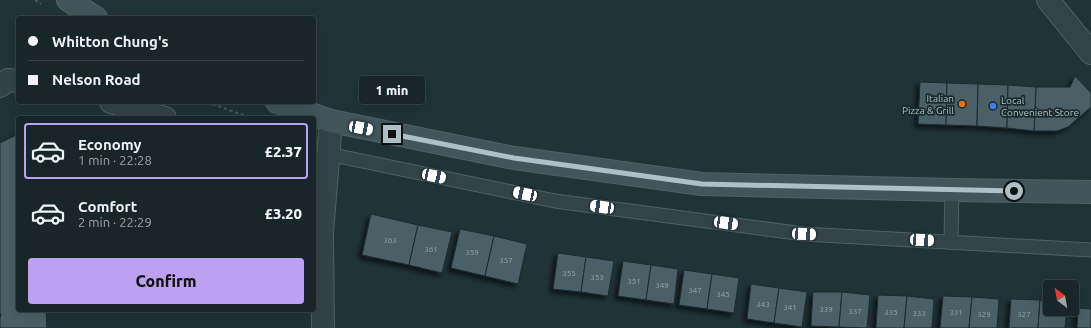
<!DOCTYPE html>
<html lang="en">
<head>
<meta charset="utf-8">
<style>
	:root { --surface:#182629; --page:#212e31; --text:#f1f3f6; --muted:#9fa5a8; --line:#364346; --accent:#bca0f2 }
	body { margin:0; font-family:Ubuntu,sans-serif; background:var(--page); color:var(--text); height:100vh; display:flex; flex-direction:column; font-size:15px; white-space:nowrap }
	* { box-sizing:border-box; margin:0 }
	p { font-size:13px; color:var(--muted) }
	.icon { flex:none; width:22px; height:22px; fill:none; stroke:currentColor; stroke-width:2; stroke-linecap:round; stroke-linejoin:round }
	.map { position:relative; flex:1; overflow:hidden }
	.side { position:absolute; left:16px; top:116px; width:300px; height:196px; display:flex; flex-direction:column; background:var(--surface); border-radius:4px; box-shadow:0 4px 16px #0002,0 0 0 1px var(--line) }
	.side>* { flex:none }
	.hud { position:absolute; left:16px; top:16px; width:300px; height:88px; border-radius:4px; box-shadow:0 4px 16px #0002,0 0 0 1px var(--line); display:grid; align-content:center; height:88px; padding:0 12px; background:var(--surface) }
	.needle { width:26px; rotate:328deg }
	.buttons { position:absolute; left:1043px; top:280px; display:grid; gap:8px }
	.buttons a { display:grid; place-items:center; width:36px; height:36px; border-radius:4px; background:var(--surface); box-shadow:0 4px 16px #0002,0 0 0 1px var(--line); font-size:20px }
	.end { position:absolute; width:18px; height:18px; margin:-9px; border:5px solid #aec0c5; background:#111; box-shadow:0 0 0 2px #111 }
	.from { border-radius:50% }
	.bubble { position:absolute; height:28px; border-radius:4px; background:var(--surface); box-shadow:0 4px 16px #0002,0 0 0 1px var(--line); font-size:13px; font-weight:800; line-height:28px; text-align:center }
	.car { position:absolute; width:12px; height:24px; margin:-12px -6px; border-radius:5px; box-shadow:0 0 3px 1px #0007; background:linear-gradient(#fff 24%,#345 0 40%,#fff 0 76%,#345 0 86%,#fff 0) }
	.hud b { display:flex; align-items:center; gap:14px; height:38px; font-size:15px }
	.hud b+b { border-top:1px solid var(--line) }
	.hud i { width:10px; height:10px; background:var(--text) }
	ul { padding:7px 0 0; list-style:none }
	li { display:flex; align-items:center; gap:12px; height:56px; margin:0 8px 6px; padding:0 4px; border:2px solid transparent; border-radius:4px }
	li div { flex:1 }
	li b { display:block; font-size:15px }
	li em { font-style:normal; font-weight:800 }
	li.current { border-color:var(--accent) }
	li>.icon { width:36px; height:36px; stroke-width:1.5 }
	.cta { display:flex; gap:8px; margin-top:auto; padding:8px 12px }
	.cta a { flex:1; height:46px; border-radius:4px; background:var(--accent); color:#111; font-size:16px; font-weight:800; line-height:46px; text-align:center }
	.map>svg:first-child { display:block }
</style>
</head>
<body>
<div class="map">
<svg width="1091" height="328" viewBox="0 0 1091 328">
	<defs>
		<filter id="shadow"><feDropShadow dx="-3.5" dy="3.5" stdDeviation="2" flood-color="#0009"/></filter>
	</defs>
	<rect width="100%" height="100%" fill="#203337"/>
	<g fill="#4b6166" stroke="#1b2b2e" filter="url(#shadow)">
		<path d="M 1075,76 L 1091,93 L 1091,107 L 1068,127 L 1057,131 L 1034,131 L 1036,87 L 1070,87 Z"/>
		<path d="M 920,82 L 947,83 L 946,125 L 918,124 Z"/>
		<path d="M 947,83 L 978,84 L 977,126 L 946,125 Z"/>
		<path d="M 978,84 L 1008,85 L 1007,128 L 977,126 Z"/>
		<path d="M 1008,85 L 1036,87 L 1034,131 L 1007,128 Z"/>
		<path d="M 18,134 L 18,310 L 46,310 L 47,328 L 0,328 L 0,317 L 1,316 L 0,313 L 0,143 Z"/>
		<path d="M 371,214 L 418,225 L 409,265 L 362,255 Z"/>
		<path d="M 418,225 L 452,232 L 442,273 L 409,265 Z"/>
		<path d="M 460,229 L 494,236 L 485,276 L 451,268 Z"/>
		<path d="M 494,236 L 527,244 L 518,284 L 485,276 Z"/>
		<path d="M 558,253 L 586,257 L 581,292 L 553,289 Z"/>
		<path d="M 586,257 L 614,261 L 608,296 L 581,292 Z"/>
		<path d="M 623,261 L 651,265 L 646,300 L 618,296 Z"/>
		<path d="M 651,265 L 678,269 L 674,304 L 646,300 Z"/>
		<path d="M 684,270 L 712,274 L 707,309 L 679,305 Z"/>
		<path d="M 712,274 L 739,278 L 734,313 L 707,309 Z"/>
		<path d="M 751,284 L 779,288 L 774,323 L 747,319 Z"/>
		<path d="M 779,288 L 807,292 L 802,327 L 774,323 Z"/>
		<path d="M 813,292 L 842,292 L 839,327 L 811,326 Z"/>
		<path d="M 842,292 L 870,295 L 867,328 L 839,327 Z"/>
		<path d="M 878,295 L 907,296 L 904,328 L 876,328 Z"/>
		<path d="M 907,296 L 934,299 L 932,328 L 904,328 Z"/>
		<path d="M 943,296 L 972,297 L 969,328 L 940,328 Z"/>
		<path d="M 972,297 L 999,299 L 997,328 L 969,328 Z"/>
		<path d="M 1011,299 L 1040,300 L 1038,328 L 1009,328 Z"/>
		<path d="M 1040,300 L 1050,301 L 1050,309 L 1067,309 L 1065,328 L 1038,328 Z"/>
		<path d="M 1078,308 L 1091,309 L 1091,328 L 1077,328 Z"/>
	</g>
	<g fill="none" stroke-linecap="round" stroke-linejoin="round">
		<defs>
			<g id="lane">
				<path d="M 328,154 L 555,201 L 804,234 L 1091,250"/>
				<path d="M 951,242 L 952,190"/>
			</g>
			<g id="street">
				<path d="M 1048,0 L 1091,53"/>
				<path d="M 0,86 L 8,80 L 18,81"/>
				<path d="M 111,102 L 165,118"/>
				<path d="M 323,328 L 322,233 L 331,121"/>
			</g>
			<g id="secondary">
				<path d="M 68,0 L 96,18"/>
				<path d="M 277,102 L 331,121 L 514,158 L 702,184 L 952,190 L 1091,192"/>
			</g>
		</defs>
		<use href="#lane" stroke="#516266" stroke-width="15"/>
		<use href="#street" stroke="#516266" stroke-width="24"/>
		<use href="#secondary" stroke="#516266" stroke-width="24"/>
		<g stroke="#435a54" stroke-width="2.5" stroke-dasharray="3 3" stroke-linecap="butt">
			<path d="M 35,0 L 41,4"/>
			<path d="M 207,102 L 240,114 L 252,117"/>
		</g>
		<use href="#lane" stroke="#334448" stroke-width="13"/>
		<use href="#street" stroke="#334448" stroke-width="22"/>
		<use href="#secondary" stroke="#41555b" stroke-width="22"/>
	</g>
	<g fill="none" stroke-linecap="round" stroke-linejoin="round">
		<path stroke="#aec0c5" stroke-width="5" d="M 392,134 L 514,158 L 702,184 L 1014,191"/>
	</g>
	<circle fill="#e8710a" stroke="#19292c" stroke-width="1.5" cx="962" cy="104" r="4"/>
	<circle fill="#3f7fe0" stroke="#19292c" stroke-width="1.5" cx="993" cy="106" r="4"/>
	<g text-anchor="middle" stroke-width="3.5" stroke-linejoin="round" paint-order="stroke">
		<g font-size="8" fill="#95a8ad">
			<text x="390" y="243">363</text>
			<text x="431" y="252">361</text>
			<text x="472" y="255">359</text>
			<text x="506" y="263">357</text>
			<text x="569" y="276">355</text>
			<text x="597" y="280">353</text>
			<text x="634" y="284">351</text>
			<text x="662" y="288">349</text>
			<text x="695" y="293">347</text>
			<text x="723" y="297">345</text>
			<text x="763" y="307">343</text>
			<text x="790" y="310">341</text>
			<text x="826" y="312">339</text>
			<text x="855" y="314">337</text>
			<text x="891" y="315">335</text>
			<text x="956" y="315">331</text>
			<text x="919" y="316">333</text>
			<text x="984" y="317">329</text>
			<text x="1024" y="317">327</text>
		</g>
		<g font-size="10" fill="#aec0c5" stroke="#19292c" text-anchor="end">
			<text x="954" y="102">Italian<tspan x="954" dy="12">Pizza &amp; Grill</tspan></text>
			<text x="1001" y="104" text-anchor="start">Local<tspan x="1001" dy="12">Convenient Store</tspan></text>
		</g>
	</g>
</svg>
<div class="buttons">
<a><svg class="needle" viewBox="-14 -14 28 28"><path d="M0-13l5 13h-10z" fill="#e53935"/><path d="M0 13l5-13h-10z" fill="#9fa5a8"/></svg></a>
</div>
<i class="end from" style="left:1014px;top:191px"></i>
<i class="end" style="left:392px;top:134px"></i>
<div class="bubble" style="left:359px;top:76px;width:66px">1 min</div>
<i class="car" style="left:361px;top:128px;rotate:101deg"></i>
<i class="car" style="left:434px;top:176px;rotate:102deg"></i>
<i class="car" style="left:525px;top:194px;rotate:282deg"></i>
<i class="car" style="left:602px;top:207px;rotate:278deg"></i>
<i class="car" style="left:726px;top:223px;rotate:98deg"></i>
<i class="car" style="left:804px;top:234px;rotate:93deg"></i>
<i class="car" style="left:922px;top:240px;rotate:93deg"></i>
<div class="hud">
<b><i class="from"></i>Whitton Chung's</b>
<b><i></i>Nelson Road</b>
</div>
<section class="side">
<ul>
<li class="current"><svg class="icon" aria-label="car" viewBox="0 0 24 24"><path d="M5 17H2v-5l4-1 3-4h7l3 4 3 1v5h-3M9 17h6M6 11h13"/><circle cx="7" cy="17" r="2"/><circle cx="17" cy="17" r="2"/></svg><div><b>Economy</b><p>1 min · 22:28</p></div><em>£2.37</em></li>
<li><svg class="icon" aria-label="car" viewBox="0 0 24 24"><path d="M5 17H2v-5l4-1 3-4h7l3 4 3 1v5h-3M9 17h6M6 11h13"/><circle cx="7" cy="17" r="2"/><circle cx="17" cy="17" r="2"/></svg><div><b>Comfort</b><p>2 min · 22:29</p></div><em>£3.20</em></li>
</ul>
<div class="cta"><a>Confirm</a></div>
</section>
</div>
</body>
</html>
